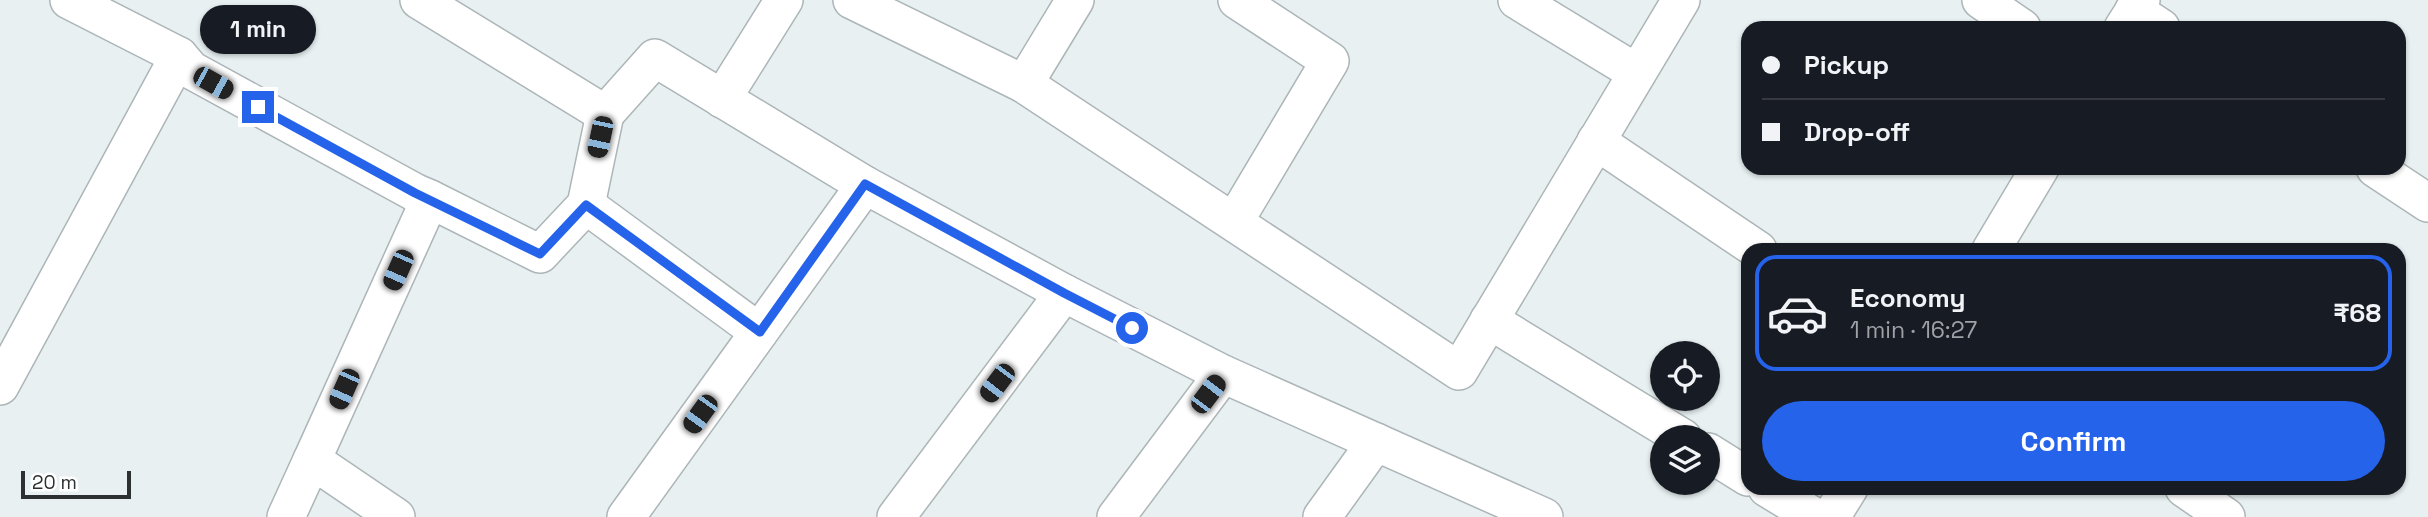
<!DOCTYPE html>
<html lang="en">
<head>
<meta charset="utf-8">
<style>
	:root { --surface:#171b24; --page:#20242c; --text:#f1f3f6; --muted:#9ea1a6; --line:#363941; --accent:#2563eb }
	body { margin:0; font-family:"Space Grotesk",sans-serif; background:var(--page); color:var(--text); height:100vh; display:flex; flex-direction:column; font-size:26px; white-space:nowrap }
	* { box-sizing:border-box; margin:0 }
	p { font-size:23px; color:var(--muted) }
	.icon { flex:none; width:38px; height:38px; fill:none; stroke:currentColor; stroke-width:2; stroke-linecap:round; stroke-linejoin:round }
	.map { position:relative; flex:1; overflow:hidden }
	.details { position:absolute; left:1741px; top:243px; width:665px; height:252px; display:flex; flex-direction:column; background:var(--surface); border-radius:21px; box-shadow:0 2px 5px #0004 }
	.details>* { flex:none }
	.banner { position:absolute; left:1741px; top:21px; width:665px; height:154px; border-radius:21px; box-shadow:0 2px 5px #0004; display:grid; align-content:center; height:154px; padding:0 21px; background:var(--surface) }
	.buttons { position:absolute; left:1650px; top:341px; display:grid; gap:14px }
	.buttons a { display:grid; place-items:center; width:70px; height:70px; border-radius:50%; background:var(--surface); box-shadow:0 2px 5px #0004; font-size:35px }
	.scale { position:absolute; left:21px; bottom:18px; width:110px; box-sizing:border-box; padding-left:7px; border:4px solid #2c3030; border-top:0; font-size:19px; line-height:24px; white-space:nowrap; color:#2c3030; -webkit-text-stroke:5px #fff; paint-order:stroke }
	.end { position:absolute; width:32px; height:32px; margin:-16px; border:9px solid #2563eb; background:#fff; box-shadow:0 0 0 4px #fff }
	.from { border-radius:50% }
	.bubble { position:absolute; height:49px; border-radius:24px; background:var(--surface); box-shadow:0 2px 5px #0004; font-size:23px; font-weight:800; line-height:49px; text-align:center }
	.car { position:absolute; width:21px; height:42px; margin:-21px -10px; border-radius:9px; box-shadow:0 0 5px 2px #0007; background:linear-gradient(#222 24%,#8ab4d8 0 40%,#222 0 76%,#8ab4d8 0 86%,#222 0) }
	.banner b { display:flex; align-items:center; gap:24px; height:66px; font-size:26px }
	.banner b+b { border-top:2px solid var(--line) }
	.banner i { width:18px; height:18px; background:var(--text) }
	ul { padding:12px 0 0; list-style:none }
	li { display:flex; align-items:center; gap:21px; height:116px; margin:0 14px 10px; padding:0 7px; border:4px solid var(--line); border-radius:21px }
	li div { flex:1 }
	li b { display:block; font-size:26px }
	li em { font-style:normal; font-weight:800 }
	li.current { border-color:var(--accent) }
	li>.icon { width:63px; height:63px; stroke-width:1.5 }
	.action { display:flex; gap:14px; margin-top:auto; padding:14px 21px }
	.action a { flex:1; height:80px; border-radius:42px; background:var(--accent); color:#fff; font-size:28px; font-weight:800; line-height:80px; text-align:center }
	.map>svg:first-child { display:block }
</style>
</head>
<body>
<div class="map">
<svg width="2428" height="517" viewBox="0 0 2428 517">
	<rect width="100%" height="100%" fill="#e8f0f2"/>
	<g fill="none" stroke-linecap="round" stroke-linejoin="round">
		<defs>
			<g id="street">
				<path d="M 69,0 L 179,56"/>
				<path d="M 419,0 L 605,114 L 655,58 L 865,185"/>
				<path d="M 852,0 L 1024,84 L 1075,0"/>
				<path d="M 1517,0 L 1637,73"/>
				<path d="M 1981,0 L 2022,28"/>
				<path d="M 2134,10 L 2161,28"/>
				<path d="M 2123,28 L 2141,0"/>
				<path d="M 1024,84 L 1459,371 L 1681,0"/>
				<path d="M 722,99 L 784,0"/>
				<path d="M 1596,141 L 1758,250"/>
				<path d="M 2375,168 L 2428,203"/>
				<path d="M 586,205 L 759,332"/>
				<path d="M 1234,222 L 1330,61 L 1237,0"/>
				<path d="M 1991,250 L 2040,168"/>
				<path d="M 1489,320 L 1683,438"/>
				<path d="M 0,386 L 179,56 L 191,70 L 416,193 L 430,199"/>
				<path d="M 1708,452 L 1748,477"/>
				<path d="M 312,460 L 430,199 L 540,254 L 586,205 L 605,114"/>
				<path d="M 1767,488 L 1815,517"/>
				<path d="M 2184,488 L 2226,517"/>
				<path d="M 286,517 L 312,460 L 396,517"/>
				<path d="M 626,517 L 865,185 L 1064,293 L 1223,374"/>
				<path d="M 896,517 L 1064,293"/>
				<path d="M 1116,517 L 1223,374 L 1544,517"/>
				<path d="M 1322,517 L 1376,442"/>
				<path d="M 1831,517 L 1849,488"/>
			</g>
		</defs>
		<use href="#street" stroke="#acb5b7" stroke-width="40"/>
		<use href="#street" stroke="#fff" stroke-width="37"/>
	</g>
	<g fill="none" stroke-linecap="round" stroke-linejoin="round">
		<path stroke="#2563eb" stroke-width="9" d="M 258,107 L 415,193 L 540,254 L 586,205 L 760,332 L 865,184 L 1064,293 L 1132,328"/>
	</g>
</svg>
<div class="buttons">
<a><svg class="icon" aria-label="locate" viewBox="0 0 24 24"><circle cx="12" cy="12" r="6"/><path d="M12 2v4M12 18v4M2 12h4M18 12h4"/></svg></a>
<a><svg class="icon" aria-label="layers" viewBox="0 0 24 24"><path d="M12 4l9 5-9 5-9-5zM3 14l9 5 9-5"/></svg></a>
</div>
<div class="scale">20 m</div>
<i class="end from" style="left:1132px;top:328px"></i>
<i class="end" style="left:258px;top:107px"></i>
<div class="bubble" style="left:200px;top:5px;width:116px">1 min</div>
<i class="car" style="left:213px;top:83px;rotate:119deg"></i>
<i class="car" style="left:600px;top:137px;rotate:192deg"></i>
<i class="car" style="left:398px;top:270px;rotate:204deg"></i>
<i class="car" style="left:997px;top:383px;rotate:217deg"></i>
<i class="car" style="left:344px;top:389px;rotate:204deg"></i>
<i class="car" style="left:1208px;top:394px;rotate:37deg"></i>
<i class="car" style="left:700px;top:414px;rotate:216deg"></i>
<div class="banner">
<b><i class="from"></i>Pickup</b>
<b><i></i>Drop-off</b>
</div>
<section class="details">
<ul>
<li class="current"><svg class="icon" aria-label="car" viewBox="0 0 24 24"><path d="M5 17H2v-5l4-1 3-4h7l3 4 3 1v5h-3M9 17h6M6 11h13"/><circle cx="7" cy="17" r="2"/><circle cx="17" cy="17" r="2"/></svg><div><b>Economy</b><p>1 min · 16:27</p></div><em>₹68</em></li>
</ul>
<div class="action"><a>Confirm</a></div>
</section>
</div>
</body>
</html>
